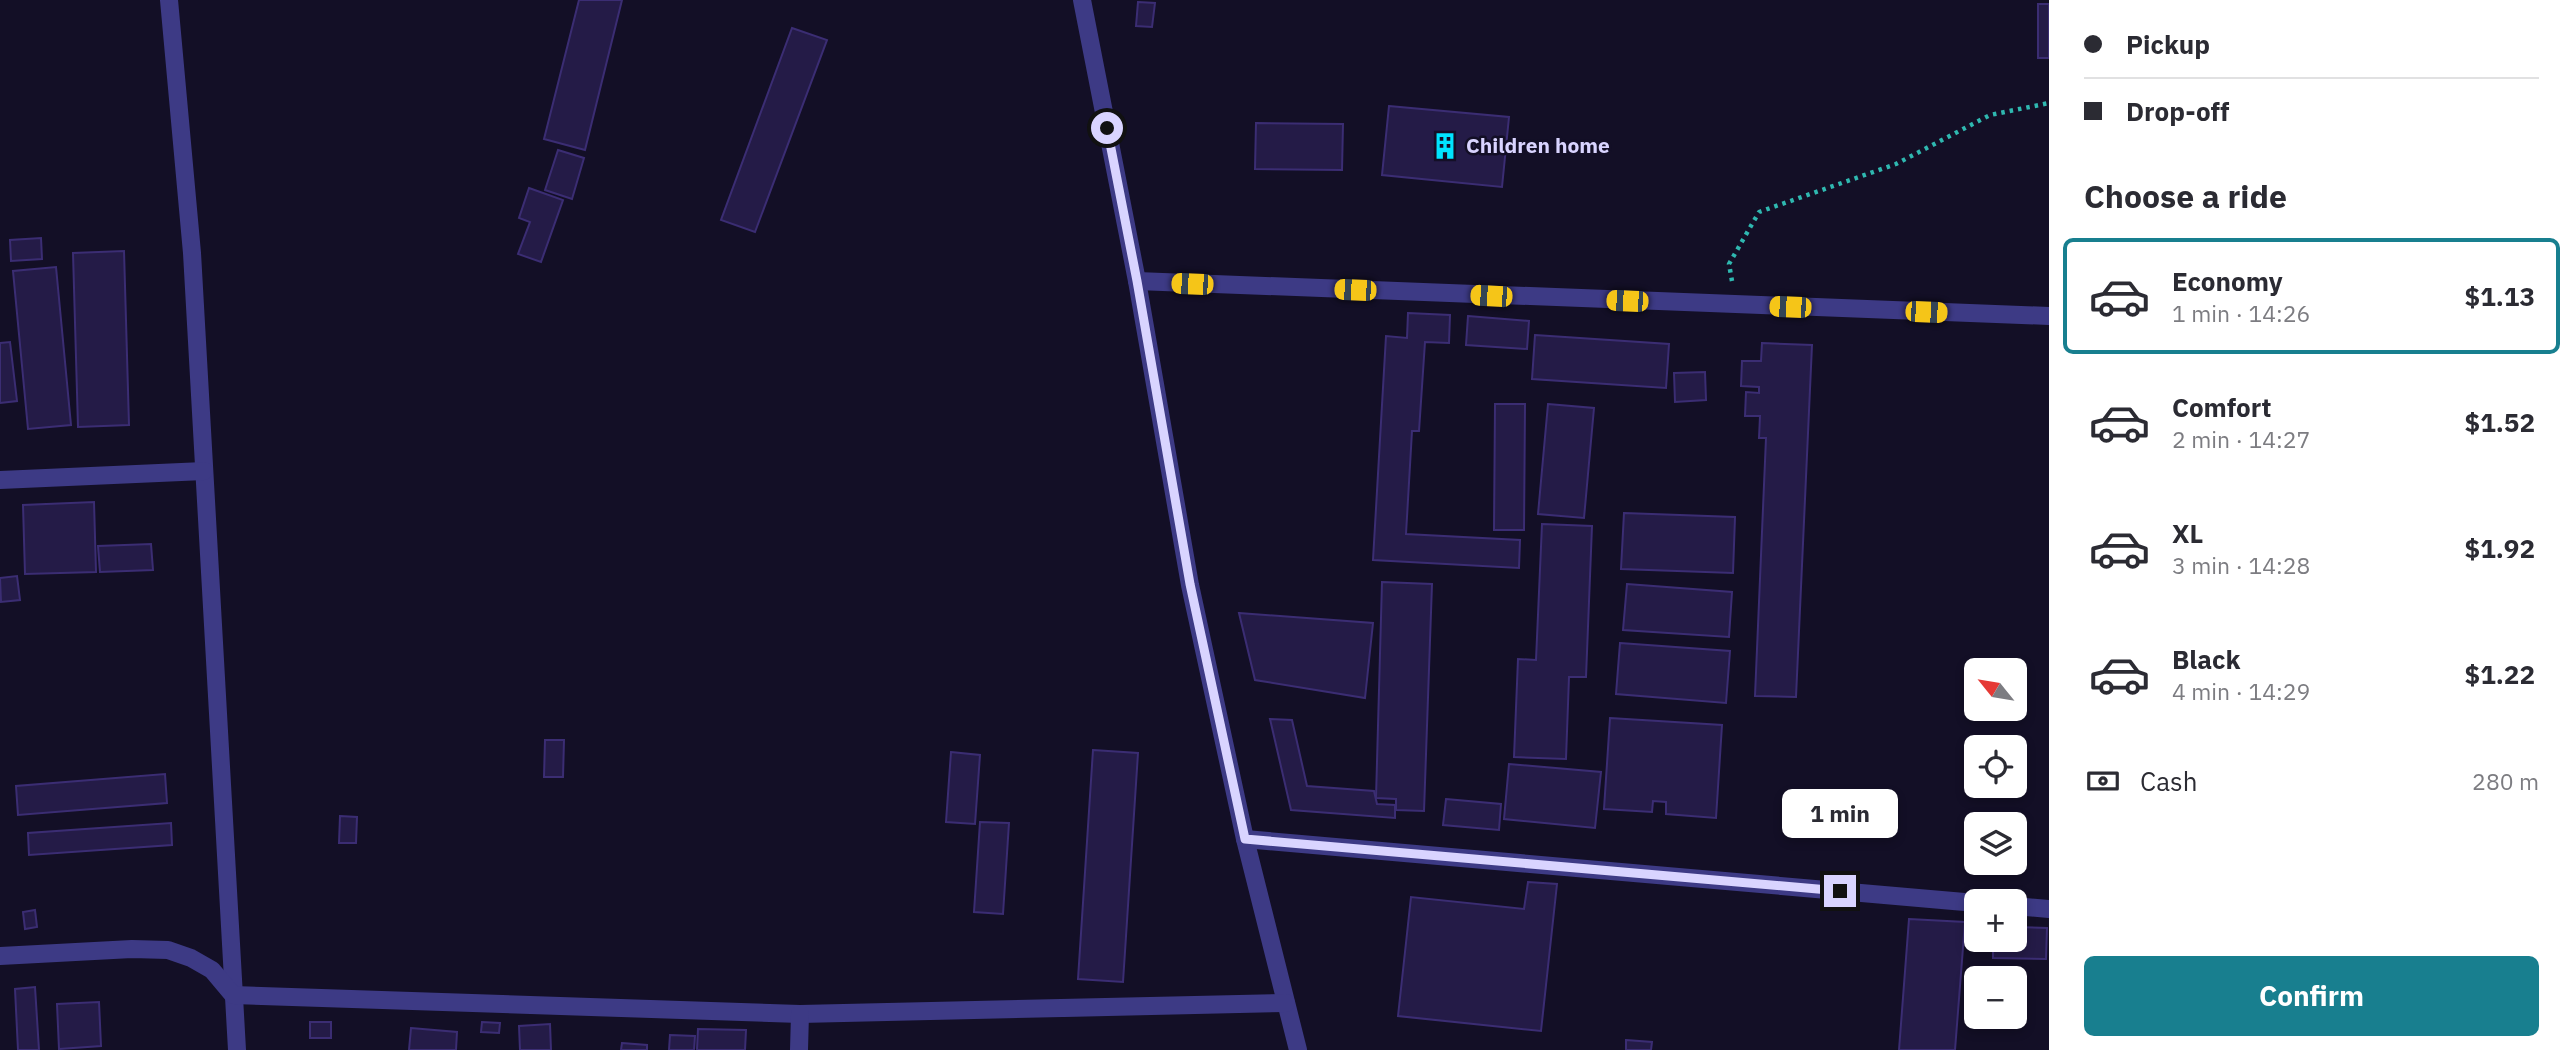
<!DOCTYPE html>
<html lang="en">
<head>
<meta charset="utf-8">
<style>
	:root { --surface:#fff; --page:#f7f7f7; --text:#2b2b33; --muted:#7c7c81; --line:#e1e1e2; --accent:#187f8f }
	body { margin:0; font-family:"IBM Plex Sans",sans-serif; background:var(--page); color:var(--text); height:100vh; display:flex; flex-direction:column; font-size:26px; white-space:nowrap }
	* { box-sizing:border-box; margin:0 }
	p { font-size:23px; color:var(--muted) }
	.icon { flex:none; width:38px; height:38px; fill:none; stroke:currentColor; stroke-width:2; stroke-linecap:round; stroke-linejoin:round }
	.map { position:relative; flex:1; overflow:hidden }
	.details { display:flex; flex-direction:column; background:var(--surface); width:525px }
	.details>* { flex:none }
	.hud { display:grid; align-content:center; height:154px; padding:0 35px; background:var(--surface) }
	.needle { width:46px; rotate:300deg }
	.controls { position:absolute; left:1964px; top:658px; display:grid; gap:14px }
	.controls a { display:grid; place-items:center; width:63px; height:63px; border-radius:10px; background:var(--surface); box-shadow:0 4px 10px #0003; font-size:35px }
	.end { position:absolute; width:32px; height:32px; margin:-16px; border:9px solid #d9d4ff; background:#111; box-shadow:0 0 0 4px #111 }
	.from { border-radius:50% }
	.bubble { position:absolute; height:49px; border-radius:10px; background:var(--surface); box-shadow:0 4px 10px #0003; font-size:23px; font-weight:800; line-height:49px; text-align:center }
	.car { position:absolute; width:21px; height:42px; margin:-21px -10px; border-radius:9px; box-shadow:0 0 5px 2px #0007; background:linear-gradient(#f5c518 24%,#345 0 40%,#f5c518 0 76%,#345 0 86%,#f5c518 0) }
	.hud b { display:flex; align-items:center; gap:24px; height:66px; font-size:26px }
	.hud b+b { border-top:2px solid var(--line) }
	.hud i { width:18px; height:18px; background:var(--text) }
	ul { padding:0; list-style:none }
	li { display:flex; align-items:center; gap:21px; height:116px; margin:0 14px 10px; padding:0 21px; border:4px solid transparent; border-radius:10px }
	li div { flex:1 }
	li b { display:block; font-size:26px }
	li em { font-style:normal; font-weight:800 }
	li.current { border-color:var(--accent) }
	li>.icon { width:63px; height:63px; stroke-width:1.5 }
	h2 { padding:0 35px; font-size:32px; line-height:84px }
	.pay { display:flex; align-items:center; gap:18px; height:77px; padding:0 35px; font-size:26px }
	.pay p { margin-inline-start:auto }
	.primary-button { display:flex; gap:14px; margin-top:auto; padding:14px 35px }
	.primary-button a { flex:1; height:80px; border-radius:10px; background:var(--accent); color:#fff; font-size:28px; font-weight:800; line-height:80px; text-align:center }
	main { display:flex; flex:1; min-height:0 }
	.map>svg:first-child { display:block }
</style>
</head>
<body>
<main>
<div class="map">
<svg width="2049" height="1050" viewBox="0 0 2049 1050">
	<rect width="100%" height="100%" fill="#130f26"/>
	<g fill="#241b47" stroke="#3b2d73" stroke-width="2">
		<path d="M 579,0 L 622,0 L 585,150 L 544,139 Z"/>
		<path d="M 1138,2 L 1155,3 L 1152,27 L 1136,26 Z"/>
		<rect x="2038" y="4" width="11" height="54"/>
		<path d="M 792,28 L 827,40 L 755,232 L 721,220 Z"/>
		<path d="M 1389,106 L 1509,117 L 1502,187 L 1382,175 Z"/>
		<path d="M 1256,123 L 1343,124 L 1342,170 L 1255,169 Z"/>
		<path d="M 558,150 L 584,158 L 572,199 L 545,190 Z"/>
		<path d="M 529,188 L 563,200 L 541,262 L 518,254 L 530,222 L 519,218 Z"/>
		<path d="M 41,238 L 42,259 L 11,261 L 10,240 Z"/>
		<path d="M 124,251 L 129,425 L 78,427 L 73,253 Z"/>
		<path d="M 56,267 L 71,425 L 28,429 L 13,271 Z"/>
		<path d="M 1408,313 L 1450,315 L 1449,343 L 1425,342 L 1419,431 L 1412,431 L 1406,534 L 1520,540 L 1519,568 L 1373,560 L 1386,336 L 1407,338 Z"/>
		<path d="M 1468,316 L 1529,321 L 1527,349 L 1466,345 Z"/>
		<path d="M 1535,335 L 1669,344 L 1666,388 L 1532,379 Z"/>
		<path d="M 10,342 L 17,401 L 0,403 L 0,343 Z"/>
		<path d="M 1762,343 L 1812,345 L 1796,697 L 1755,696 L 1766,438 L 1759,438 L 1760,416 L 1745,416 L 1746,392 L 1759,393 L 1759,387 L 1741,386 L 1742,361 L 1761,361 Z"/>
		<path d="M 1705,372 L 1706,400 L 1675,402 L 1674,373 Z"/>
		<path d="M 1495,404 L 1525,404 L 1524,530 L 1494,530 Z"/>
		<path d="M 1548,404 L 1594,408 L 1584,518 L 1538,514 Z"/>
		<path d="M 94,502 L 96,572 L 25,574 L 23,505 Z"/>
		<path d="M 1624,513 L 1735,517 L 1733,573 L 1621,569 Z"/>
		<path d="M 1542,524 L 1592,526 L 1586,677 L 1569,677 L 1566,759 L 1514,757 L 1518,659 L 1536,660 Z"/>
		<path d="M 151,544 L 153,570 L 100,572 L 98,546 Z"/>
		<path d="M 17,576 L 20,600 L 1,602 L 0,578 Z"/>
		<path d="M 1382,582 L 1432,584 L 1424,811 L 1396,810 L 1396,799 L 1376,798 Z"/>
		<path d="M 1627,584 L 1732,592 L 1729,637 L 1623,630 Z"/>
		<path d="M 1239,613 L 1373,623 L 1365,698 L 1255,680 Z"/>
		<path d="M 1620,643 L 1730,651 L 1726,703 L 1616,694 Z"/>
		<path d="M 1610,718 L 1722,725 L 1716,818 L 1666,814 L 1666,802 L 1653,801 L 1652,812 L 1604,809 Z"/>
		<path d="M 1270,719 L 1292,720 L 1307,786 L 1374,791 L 1377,804 L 1395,805 L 1395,818 L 1291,810 Z"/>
		<path d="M 545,740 L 564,740 L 563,777 L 544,777 Z"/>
		<path d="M 1093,750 L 1138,753 L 1123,982 L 1078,979 Z"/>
		<path d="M 951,752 L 980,755 L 975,824 L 946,822 Z"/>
		<path d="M 1509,764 L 1601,772 L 1595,828 L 1504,819 Z"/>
		<path d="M 165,774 L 167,803 L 18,815 L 16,786 Z"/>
		<path d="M 1446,799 L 1501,804 L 1499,830 L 1443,825 Z"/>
		<path d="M 340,816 L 357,817 L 356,843 L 339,843 Z"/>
		<path d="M 980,822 L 1009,823 L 1003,914 L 974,912 Z"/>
		<path d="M 171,823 L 172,845 L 29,855 L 28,833 Z"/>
		<path d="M 1528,882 L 1557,884 L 1541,1031 L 1398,1016 L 1411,897 L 1524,909 Z"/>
		<path d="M 35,910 L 37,927 L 25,929 L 23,912 Z"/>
		<path d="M 1909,919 L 1965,922 L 1955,1050 L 1899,1050 Z"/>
		<path d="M 2014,927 L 2047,928 L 2046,959 L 1993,958 L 1993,940 L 2014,940 Z"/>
		<path d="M 35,987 L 39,1050 L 18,1050 L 15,989 Z"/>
		<path d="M 99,1002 L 101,1046 L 59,1049 L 57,1004 Z"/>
		<rect x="310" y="1022" width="21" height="16"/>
		<path d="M 482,1022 L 500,1023 L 499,1033 L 481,1032 Z"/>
		<path d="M 550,1024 L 551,1050 L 520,1050 L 519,1026 Z"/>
		<path d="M 411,1028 L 457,1032 L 456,1050 L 409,1050 Z"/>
		<path d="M 698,1029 L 746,1030 L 745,1050 L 697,1050 Z"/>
		<path d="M 670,1035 L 695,1036 L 694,1050 L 669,1050 Z"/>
		<path d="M 1626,1040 L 1652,1042 L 1651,1050 L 1626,1050 Z"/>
		<path d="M 622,1043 L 647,1045 L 647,1050 L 621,1050 Z"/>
	</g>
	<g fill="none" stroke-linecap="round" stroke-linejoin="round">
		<path stroke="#2fb8b0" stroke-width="4.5" stroke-dasharray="3.5 5" stroke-linecap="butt" d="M 1732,281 L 1729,264 L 1759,212 L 1896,164 L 1990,115 L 2049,103"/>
		<g stroke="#3d3a85" stroke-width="18">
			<path d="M 169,0 L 192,253 L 237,1050"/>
			<path d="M 1082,0 L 1137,281 L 1190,585 L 1245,839 L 1298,1050"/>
			<path d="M 1137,281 L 2049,316"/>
			<path d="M 0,480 L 204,471"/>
			<path d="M 1245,839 L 1976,903"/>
			<path d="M 2014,906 L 2049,909"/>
			<path d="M 0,956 L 132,949 L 168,950 L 191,958 L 212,970 L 233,995 L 800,1014 L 1286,1003"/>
			<path d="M 799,1050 L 800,1014"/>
		</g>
	</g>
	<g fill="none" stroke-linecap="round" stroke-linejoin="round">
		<path stroke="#d9d4ff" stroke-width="9" d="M 1107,128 L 1137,281 L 1190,584 L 1245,839 L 1840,891"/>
	</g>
	<defs>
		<symbol id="building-bare" viewBox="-9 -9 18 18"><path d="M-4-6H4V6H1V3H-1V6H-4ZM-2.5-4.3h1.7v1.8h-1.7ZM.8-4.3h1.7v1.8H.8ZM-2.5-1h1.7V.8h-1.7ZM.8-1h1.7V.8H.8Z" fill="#00e5ff" stroke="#130f26" stroke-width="2.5" paint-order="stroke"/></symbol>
	</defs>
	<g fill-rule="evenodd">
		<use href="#building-bare" x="1426" y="127" width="38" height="38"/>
	</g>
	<g text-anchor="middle" stroke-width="5" stroke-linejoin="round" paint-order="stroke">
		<g font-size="21" font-weight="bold" fill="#d9d4ff" stroke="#130f26" text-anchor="start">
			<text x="1466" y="153">Children home</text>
		</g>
	</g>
</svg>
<div class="controls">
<a><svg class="needle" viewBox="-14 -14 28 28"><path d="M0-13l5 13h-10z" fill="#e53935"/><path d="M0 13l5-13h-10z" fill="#7c7c81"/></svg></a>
<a><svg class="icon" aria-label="locate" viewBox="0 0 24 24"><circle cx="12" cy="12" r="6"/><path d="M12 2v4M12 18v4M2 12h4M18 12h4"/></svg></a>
<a><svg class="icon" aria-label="layers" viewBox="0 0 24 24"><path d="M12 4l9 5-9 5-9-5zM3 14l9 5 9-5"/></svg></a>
<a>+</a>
<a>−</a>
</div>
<i class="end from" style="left:1107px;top:128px"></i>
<i class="end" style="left:1840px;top:891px"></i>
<div class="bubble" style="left:1782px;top:789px;width:116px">1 min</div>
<i class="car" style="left:1192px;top:284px;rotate:272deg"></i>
<i class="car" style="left:1355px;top:290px;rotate:272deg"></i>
<i class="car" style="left:1491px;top:296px;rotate:273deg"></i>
<i class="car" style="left:1627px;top:301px;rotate:272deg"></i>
<i class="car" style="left:1790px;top:307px;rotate:272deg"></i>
<i class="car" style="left:1926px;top:312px;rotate:92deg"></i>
</div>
<section class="details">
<div class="hud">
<b><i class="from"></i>Pickup</b>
<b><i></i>Drop-off</b>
</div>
<h2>Choose a ride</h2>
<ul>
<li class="current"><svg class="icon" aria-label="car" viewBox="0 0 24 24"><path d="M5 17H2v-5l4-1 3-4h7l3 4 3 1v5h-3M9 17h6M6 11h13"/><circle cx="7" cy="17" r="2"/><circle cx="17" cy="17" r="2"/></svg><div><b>Economy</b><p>1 min · 14:26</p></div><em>$1.13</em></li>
<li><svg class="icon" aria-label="car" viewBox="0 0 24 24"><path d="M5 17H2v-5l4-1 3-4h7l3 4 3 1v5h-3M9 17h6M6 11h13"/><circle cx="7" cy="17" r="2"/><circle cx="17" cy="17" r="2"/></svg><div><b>Comfort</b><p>2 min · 14:27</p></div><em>$1.52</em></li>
<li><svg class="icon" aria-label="car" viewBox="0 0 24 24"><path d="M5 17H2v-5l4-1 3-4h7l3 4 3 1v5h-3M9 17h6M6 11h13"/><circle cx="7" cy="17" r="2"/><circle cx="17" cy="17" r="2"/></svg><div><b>XL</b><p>3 min · 14:28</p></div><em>$1.92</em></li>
<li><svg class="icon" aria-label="car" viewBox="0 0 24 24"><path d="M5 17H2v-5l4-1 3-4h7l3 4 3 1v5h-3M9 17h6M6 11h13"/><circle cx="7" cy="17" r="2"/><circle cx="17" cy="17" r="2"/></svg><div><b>Black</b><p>4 min · 14:29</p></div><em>$1.22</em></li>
</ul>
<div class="pay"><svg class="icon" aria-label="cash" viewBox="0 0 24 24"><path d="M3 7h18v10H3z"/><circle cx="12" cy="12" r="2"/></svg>Cash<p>280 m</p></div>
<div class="primary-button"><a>Confirm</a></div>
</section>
</main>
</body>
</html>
